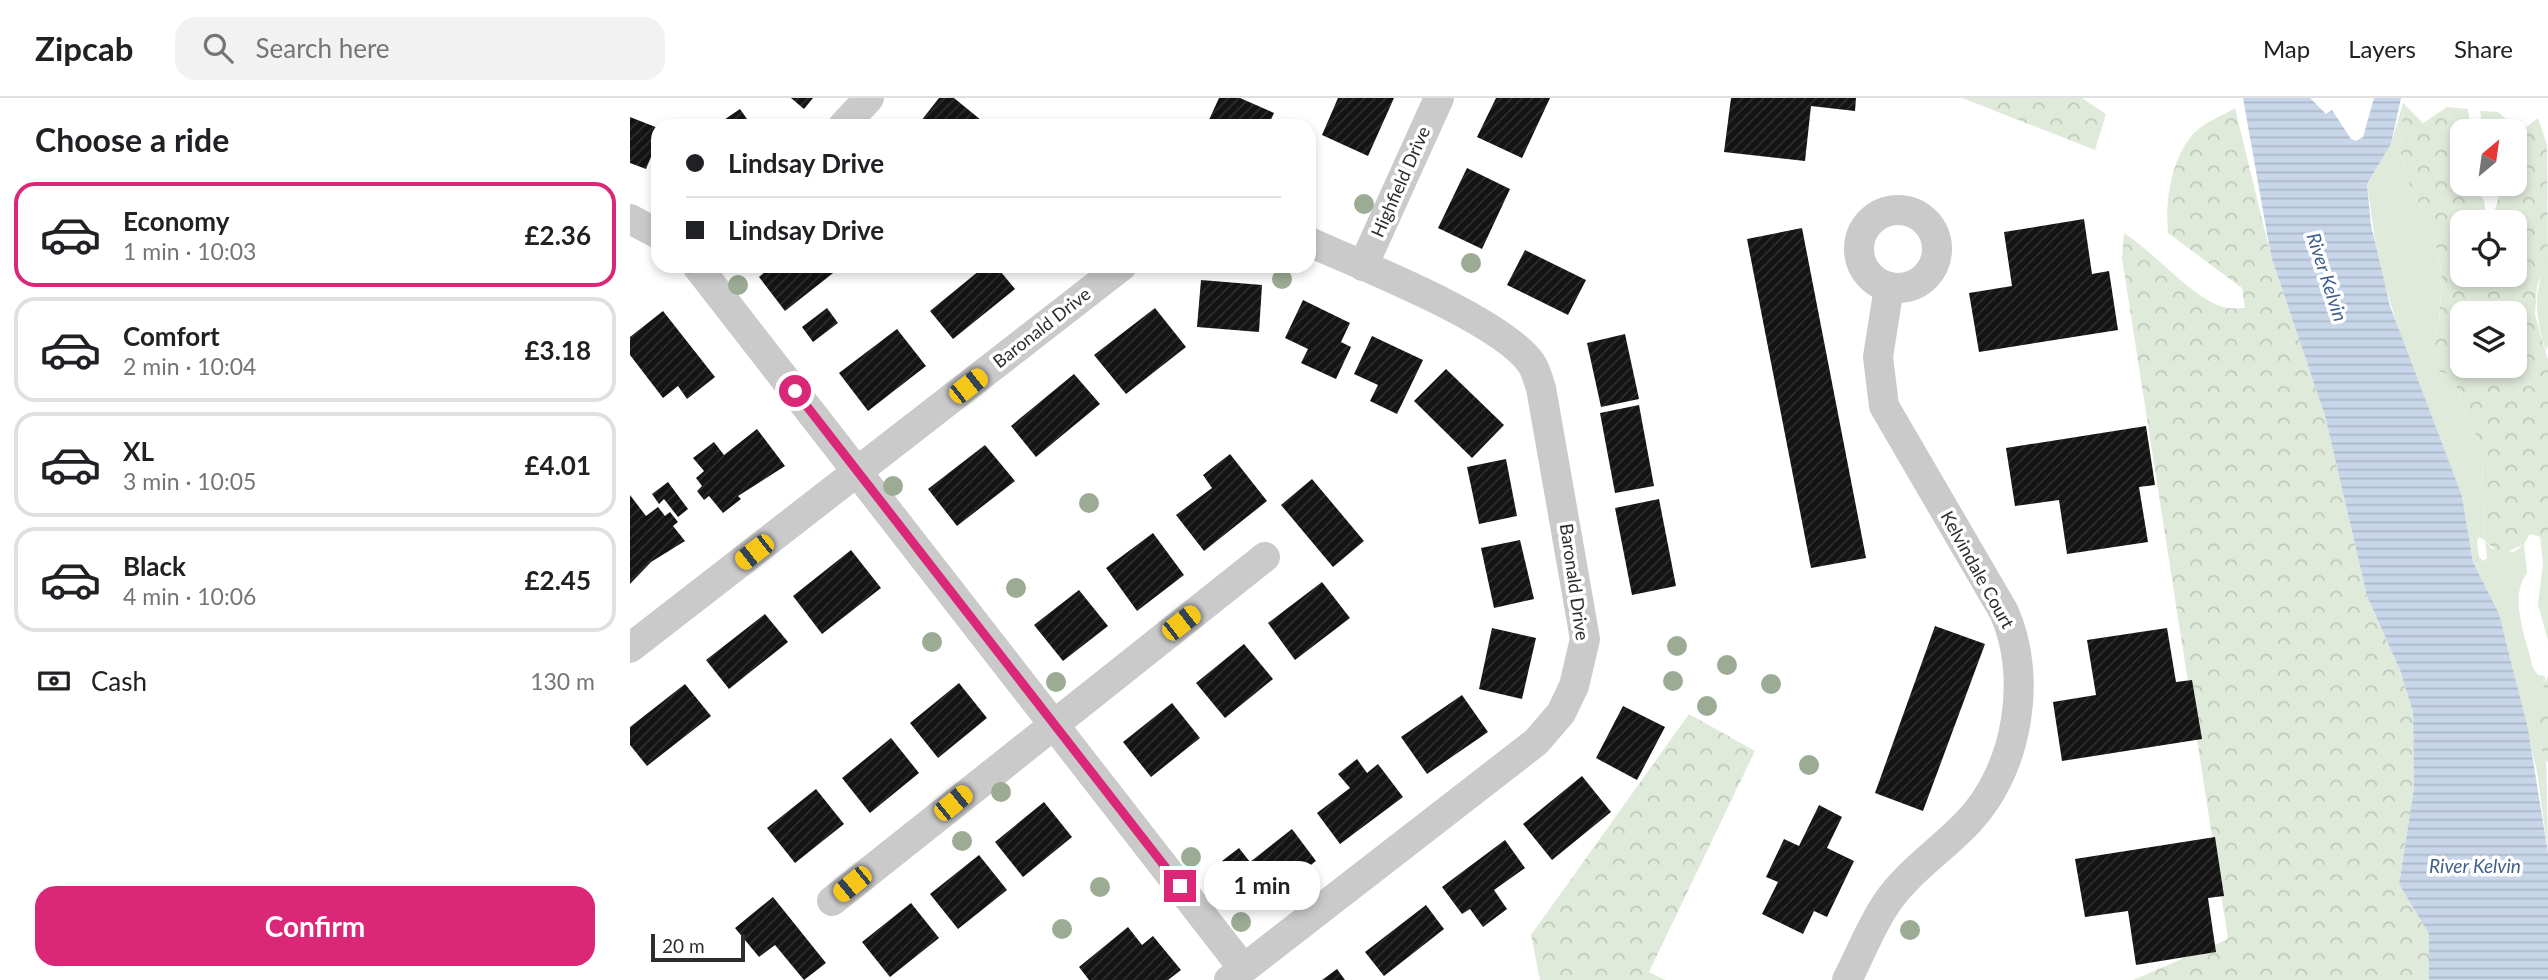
<!DOCTYPE html>
<html lang="en">
<head>
<meta charset="utf-8">
<style>
	:root { --surface:#fff; --page:#f2f2f2; --text:#202124; --muted:#757577; --line:#e0e0e0; --accent:#db2777 }
	body { margin:0; font-family:Lato,sans-serif; background:var(--page); color:var(--text); height:100vh; display:flex; flex-direction:column; font-size:26px; white-space:nowrap }
	* { box-sizing:border-box; margin:0 }
	p { font-size:23px; color:var(--muted) }
	.icon { flex:none; width:38px; height:38px; fill:none; stroke:currentColor; stroke-width:2; stroke-linecap:round; stroke-linejoin:round }
	.map { position:relative; flex:1; overflow:hidden }
	.details { display:flex; flex-direction:column; background:var(--surface); width:630px }
	.details>* { flex:none }
	.guide { position:absolute; left:21px; top:21px; width:665px; height:154px; border-radius:21px; box-shadow:0 4px 10px #0003; display:grid; align-content:center; height:154px; padding:0 35px; background:var(--surface) }
	.needle { width:46px; rotate:29deg }
	.tools { position:absolute; left:1820px; top:21px; display:grid; gap:14px }
	.tools a { display:grid; place-items:center; width:77px; height:77px; border-radius:14px; background:var(--surface); box-shadow:0 4px 10px #0003; font-size:35px }
	.scale { position:absolute; left:21px; bottom:18px; width:94px; box-sizing:border-box; padding-left:7px; border:4px solid #2d2d2d; border-top:0; font-size:19px; line-height:24px; white-space:nowrap; color:#2d2d2d; -webkit-text-stroke:5px #fff; paint-order:stroke }
	.end { position:absolute; width:32px; height:32px; margin:-16px; border:9px solid #db2777; background:#fff; box-shadow:0 0 0 4px #fff }
	.from { border-radius:50% }
	.bubble { position:absolute; height:49px; border-radius:21px; background:var(--surface); box-shadow:0 4px 10px #0003; font-size:23px; font-weight:700; line-height:49px; text-align:center }
	.car { position:absolute; width:21px; height:42px; margin:-21px -10px; border-radius:9px; box-shadow:0 0 5px 2px #0007; background:linear-gradient(#f5c518 24%,#345 0 40%,#f5c518 0 76%,#345 0 86%,#f5c518 0) }
	.guide b { display:flex; align-items:center; gap:24px; height:66px; font-size:26px }
	.guide b+b { border-top:2px solid var(--line) }
	.guide i { width:18px; height:18px; background:var(--text) }
	ul { padding:0; list-style:none }
	li { display:flex; align-items:center; gap:21px; height:105px; margin:0 14px 10px; padding:0 21px; border:4px solid var(--line); border-radius:21px }
	li div { flex:1 }
	li b { display:block; font-size:26px }
	li em { font-style:normal; font-weight:700 }
	li.current { border-color:var(--accent) }
	li>.icon { width:63px; height:63px; stroke-width:1.5 }
	h2 { padding:0 35px; font-size:32px; line-height:84px }
	.pay { display:flex; align-items:center; gap:18px; height:77px; padding:0 35px; font-size:26px }
	.pay p { margin-inline-start:auto }
	.cta { display:flex; gap:14px; margin-top:auto; padding:14px 35px }
	.cta a { flex:1; height:80px; border-radius:21px; background:var(--accent); color:#fff; font-size:28px; font-weight:700; line-height:80px; text-align:center }
	header { display:flex; align-items:center; gap:42px; box-sizing:border-box; height:98px; padding:0 35px; background:var(--surface); border-bottom:2px solid var(--line) }
	header strong { font-size:33px }
	nav { display:flex; gap:38px; margin-inline-start:auto; font-size:24px }
	.search { width:490px; height:63px; background:var(--page); display:flex; align-items:center; gap:18px; box-sizing:border-box; padding:0 24px; border-radius:21px; color:var(--muted); font-size:26px }
	main { display:flex; flex:1; min-height:0 }
	.map>svg:first-child { display:block }
</style>
</head>
<body>
<header>
<strong>Zipcab</strong>
<div class="search"><svg class="icon" aria-label="search" viewBox="0 0 24 24"><circle cx="10" cy="10" r="6"/><path d="M15 15l6 6"/></svg>Search here</div>
<nav><a>Map</a><a>Layers</a><a>Share</a></nav>
</header>
<main>
<section class="details">
<h2>Choose a ride</h2>
<ul>
<li class="current"><svg class="icon" aria-label="car" viewBox="0 0 24 24"><path d="M5 17H2v-5l4-1 3-4h7l3 4 3 1v5h-3M9 17h6M6 11h13"/><circle cx="7" cy="17" r="2"/><circle cx="17" cy="17" r="2"/></svg><div><b>Economy</b><p>1 min · 10:03</p></div><em>£2.36</em></li>
<li><svg class="icon" aria-label="car" viewBox="0 0 24 24"><path d="M5 17H2v-5l4-1 3-4h7l3 4 3 1v5h-3M9 17h6M6 11h13"/><circle cx="7" cy="17" r="2"/><circle cx="17" cy="17" r="2"/></svg><div><b>Comfort</b><p>2 min · 10:04</p></div><em>£3.18</em></li>
<li><svg class="icon" aria-label="car" viewBox="0 0 24 24"><path d="M5 17H2v-5l4-1 3-4h7l3 4 3 1v5h-3M9 17h6M6 11h13"/><circle cx="7" cy="17" r="2"/><circle cx="17" cy="17" r="2"/></svg><div><b>XL</b><p>3 min · 10:05</p></div><em>£4.01</em></li>
<li><svg class="icon" aria-label="car" viewBox="0 0 24 24"><path d="M5 17H2v-5l4-1 3-4h7l3 4 3 1v5h-3M9 17h6M6 11h13"/><circle cx="7" cy="17" r="2"/><circle cx="17" cy="17" r="2"/></svg><div><b>Black</b><p>4 min · 10:06</p></div><em>£2.45</em></li>
</ul>
<div class="pay"><svg class="icon" aria-label="cash" viewBox="0 0 24 24"><path d="M3 7h18v10H3z"/><circle cx="12" cy="12" r="2"/></svg>Cash<p>130 m</p></div>
<div class="cta"><a>Confirm</a></div>
</section>
<div class="map">
<svg width="1918" height="882" viewBox="0 0 1918 882">
	<defs>
		<pattern id="forest-crowns" width="20" height="18" patternUnits="userSpaceOnUse" patternTransform="scale(1.75)"><rect width="20" height="18" fill="#e0eadb"/><path d="M2 6a3 3 0 1 1 6 0M12 15a3 3 0 1 1 6 0" fill="none" stroke="#c0c9bc"/></pattern>
		<pattern id="water-rules" width="6" height="5" patternUnits="userSpaceOnUse" patternTransform="scale(1.75)"><rect width="6" height="5" fill="#c8d6e9"/><path d="M0 2.5h6" fill="none" stroke="#acb8c8"/></pattern>
		<pattern id="building-hatch" width="6" height="6" patternUnits="userSpaceOnUse" patternTransform="scale(1.75)"><rect width="6" height="6" fill="#141414"/><path d="M-1 1l2-2M0 6l6-6M5 7l2-2" fill="none" stroke="#2e2e2e"/></pattern>
	</defs>
	<rect width="100%" height="100%" fill="#fff"/>
	<g fill="#e0eadb">
		<path d="M 1773,5 L 1771,55 L 1780,88 L 1802,129 L 1812,175 L 1809,225 L 1800,256 L 1810,274 L 1824,277 L 1828,296 L 1852,351 L 1854,442 L 1849,439 L 1847,443 L 1849,459 L 1853,463 L 1857,460 L 1855,443 L 1862,451 L 1884,454 L 1894,446 L 1897,475 C 1878,499 1897,543 1903,570 L 1908,577 L 1915,578 L 1918,755 L 1907,674 L 1877,547 L 1868,516 L 1843,464 L 1832,398 L 1776,256 L 1748,164 L 1737,86 L 1761,46 Z"/>
		<path d="M 1817,9 L 1838,11 L 1841,33 L 1832,33 L 1832,61 Z"/>
		<path d="M 1850,13 L 1868,14 L 1889,33 L 1885,41 L 1885,33 L 1853,33 Z"/>
		<path d="M 1918,163 L 1918,247 L 1916,253 C 1906,220 1901,196 1918,163 Z"/>
		<path d="M 1910,439 L 1918,450 L 1918,543 L 1908,506 L 1913,466 Z"/>
	</g>
	<g fill="url(#forest-crowns)" fill-rule="evenodd">
		<path d="M 1332,0 L 1452,0 L 1476,16 L 1465,52 Z"/>
		<path d="M 1773,5 L 1793,25 L 1817,9 L 1832,61 L 1832,86 L 1840,86 L 1854,102 L 1857,124 L 1832,124 L 1832,177 L 1885,177 L 1885,124 L 1861,124 L 1873,86 L 1885,86 C 1885,51 1877,42 1908,20 L 1917,47 L 1918,163 L 1907,188 L 1905,217 L 1918,262 L 1918,450 L 1910,439 L 1900,436 L 1894,446 L 1871,457 L 1854,442 L 1852,351 L 1828,296 L 1824,277 L 1810,274 L 1801,267 L 1800,256 L 1809,225 L 1812,175 L 1802,129 L 1780,88 L 1771,55 ZM 1832,215 L 1885,215 L 1885,268 L 1832,268 Z"/>
		<path d="M 1605,10 L 1641,158 L 1695,318 L 1737,498 L 1770,572 L 1783,614 L 1784,690 L 1769,786 L 1799,836 L 1799,882 L 1503,882 L 1598,841 L 1492,160 L 1494,135 C 1524,154 1561,199 1593,209 C 1599,211 1609,210 1615,210 L 1612,190 L 1538,135 C 1535,102 1541,62 1563,36 C 1573,25 1592,18 1605,10 Z"/>
		<path d="M 1918,578 L 1918,665 C 1902,637 1905,606 1918,578 Z"/>
		<path d="M 1059,616 L 1125,653 L 1019,874 L 1035,882 L 910,882 L 901,837 Z"/>
	</g>
	<path fill="url(#water-rules)" d="M 1613,0 L 1680,0 L 1696,16 L 1702,12 L 1721,41 L 1726,43 L 1733,39 L 1744,0 L 1771,0 L 1761,46 L 1737,86 L 1741,127 L 1760,208 L 1832,398 L 1843,464 L 1869,516 L 1898,631 L 1918,755 L 1918,882 L 1799,882 L 1799,836 L 1769,786 L 1784,690 L 1783,614 L 1770,572 L 1737,498 L 1695,318 L 1641,158 Z"/>
	<g fill="url(#building-hatch)">
		<path d="M 161,0 L 183,0 L 174,11 Z"/>
		<path d="M 309,0 L 324,0 L 351,22 L 347,28 L 287,28 Z"/>
		<path d="M 589,0 L 610,0 L 644,15 L 638,28 L 586,28 L 578,24 Z"/>
		<path d="M 708,0 L 764,0 L 738,58 L 692,37 Z"/>
		<path d="M 866,0 L 920,0 L 892,60 L 847,39 Z"/>
		<path d="M 1101,0 L 1226,0 L 1225,13 L 1181,8 L 1175,63 L 1094,54 Z"/>
		<path d="M 110,11 L 122,28 L 85,28 Z"/>
		<path d="M 0,19 L 28,30 L 28,42 L 16,71 L 0,65 Z"/>
		<path d="M 837,70 L 880,91 L 852,151 L 808,130 Z"/>
		<path d="M 1454,121 L 1462,176 L 1479,173 L 1488,232 L 1349,254 L 1339,195 L 1382,188 L 1374,134 Z"/>
		<path d="M 1172,130 L 1236,460 L 1181,470 L 1117,141 Z"/>
		<path d="M 895,152 L 956,182 L 938,217 L 877,187 Z"/>
		<path d="M 142,168 L 212,168 L 155,213 L 129,179 Z"/>
		<path d="M 355,168 L 366,168 L 385,191 L 323,241 L 300,213 Z"/>
		<path d="M 571,182 L 632,187 L 629,234 L 567,229 Z"/>
		<path d="M 673,202 L 720,225 L 711,244 L 721,249 L 706,281 L 671,265 L 678,251 L 655,240 Z"/>
		<path d="M 197,210 L 208,225 L 183,244 L 172,229 Z"/>
		<path d="M 525,210 L 556,249 L 496,296 L 464,257 Z"/>
		<path d="M 33,213 L 85,279 L 57,301 L 48,288 L 33,300 L 0,257 L 0,239 Z"/>
		<path d="M 267,231 L 296,268 L 238,313 L 209,275 Z"/>
		<path d="M 995,236 L 1009,301 L 971,309 L 957,245 Z"/>
		<path d="M 742,238 L 793,262 L 767,316 L 740,303 L 748,287 L 724,276 Z"/>
		<path d="M 816,271 L 874,327 L 842,360 L 784,303 Z"/>
		<path d="M 444,276 L 470,306 L 406,359 L 381,328 Z"/>
		<path d="M 1009,307 L 1024,388 L 985,395 L 970,315 Z"/>
		<path d="M 1516,328 L 1525,387 L 1509,389 L 1518,444 L 1437,456 L 1429,402 L 1385,408 L 1376,350 Z"/>
		<path d="M 127,331 L 155,368 L 108,398 L 111,401 L 93,415 L 79,398 L 74,402 L 67,393 L 72,388 L 66,380 L 74,373 L 63,360 L 84,344 L 94,357 Z"/>
		<path d="M 355,347 L 385,383 L 327,428 L 298,391 Z"/>
		<path d="M 600,356 L 637,403 L 574,453 L 546,417 L 582,390 L 573,377 Z"/>
		<path d="M 876,361 L 887,418 L 849,426 L 837,369 Z"/>
		<path d="M 682,381 L 734,443 L 703,469 L 651,407 Z"/>
		<path d="M 38,384 L 58,411 L 48,419 L 34,401 L 29,406 L 22,396 Z"/>
		<path d="M 0,397 L 16,418 L 28,409 L 35,418 L 40,414 L 48,424 L 43,428 L 55,443 L 21,464 L 0,486 Z"/>
		<path d="M 1029,401 L 1046,488 L 1002,497 L 985,410 Z"/>
		<path d="M 523,435 L 554,477 L 507,513 L 476,470 Z"/>
		<path d="M 890,442 L 904,501 L 864,510 L 851,450 Z"/>
		<path d="M 221,452 L 251,490 L 192,536 L 163,498 Z"/>
		<path d="M 692,484 L 720,520 L 665,562 L 638,525 Z"/>
		<path d="M 449,492 L 478,528 L 433,563 L 404,527 Z"/>
		<path d="M 135,516 L 158,544 L 99,591 L 76,562 Z"/>
		<path d="M 1305,528 L 1355,546 L 1293,713 L 1245,695 Z"/>
		<path d="M 862,530 L 906,540 L 892,601 L 849,591 Z"/>
		<path d="M 1537,530 L 1546,584 L 1562,582 L 1572,641 L 1432,663 L 1423,604 L 1466,597 L 1457,542 Z"/>
		<path d="M 614,546 L 643,581 L 595,620 L 566,585 Z"/>
		<path d="M 329,585 L 357,620 L 308,660 L 280,625 Z"/>
		<path d="M 55,586 L 81,618 L 17,668 L 0,647 L 0,629 Z"/>
		<path d="M 832,597 L 858,634 L 797,676 L 771,639 Z"/>
		<path d="M 542,605 L 570,640 L 521,679 L 493,644 Z"/>
		<path d="M 993,608 L 1035,629 L 1007,682 L 966,660 Z"/>
		<path d="M 261,640 L 289,675 L 240,715 L 212,680 Z"/>
		<path d="M 727,661 L 737,675 L 748,666 L 773,699 L 710,746 L 687,715 L 720,690 L 708,676 Z"/>
		<path d="M 952,678 L 981,714 L 922,762 L 893,726 Z"/>
		<path d="M 186,691 L 214,726 L 165,765 L 137,730 Z"/>
		<path d="M 414,704 L 442,739 L 393,779 L 365,744 Z"/>
		<path d="M 1189,707 L 1212,719 L 1197,750 L 1224,763 L 1197,819 L 1184,813 L 1173,836 L 1132,816 L 1148,784 L 1136,779 L 1154,741 L 1169,748 Z"/>
		<path d="M 662,731 L 686,763 L 627,809 L 592,763 L 609,750 L 620,764 Z"/>
		<path d="M 1585,739 L 1594,798 L 1578,800 L 1586,854 L 1506,867 L 1498,813 L 1455,819 L 1445,761 Z"/>
		<path d="M 875,742 L 895,770 L 864,792 L 877,811 L 853,829 L 840,811 L 832,816 L 812,789 Z"/>
		<path d="M 349,757 L 377,792 L 328,831 L 300,796 Z"/>
		<path d="M 143,799 L 196,865 L 174,882 L 145,847 L 129,859 L 105,830 Z"/>
		<path d="M 281,805 L 309,840 L 260,879 L 232,844 Z"/>
		<path d="M 796,807 L 814,831 L 754,878 L 735,854 Z"/>
		<path d="M 498,829 L 512,847 L 523,838 L 551,872 L 538,882 L 459,882 L 449,869 Z"/>
		<path d="M 707,871 L 715,882 L 692,882 Z"/>
	</g>
	<g fill="none" stroke-linecap="round" stroke-linejoin="round">
		<g stroke="#cacaca" stroke-width="30">
			<path d="M 213,28 L 239,0"/>
			<circle cx="1268" cy="151" r="39"/>
			<path d="M 0,121 L 28,136"/>
			<path d="M 67,168 L 613,870"/>
			<path d="M 733,168 L 809,0"/>
			<path d="M 0,550 L 492,168"/>
			<path d="M 202,803 L 635,459"/>
			<path d="M 599,882 L 906,644 L 931,615 L 944,588 L 955,541 L 911,290 C 908,282 906,272 901,265 C 871,222 731,167 679,144"/>
			<path d="M 1217,882 C 1230,857 1240,830 1256,806 C 1277,774 1313,751 1339,723 C 1388,671 1403,579 1374,514 L 1254,308 L 1248,259 L 1259,189"/>
		</g>
	</g>
	<g fill="#9bab94">
		<circle cx="734" cy="106" r="10"/>
		<circle cx="841" cy="165" r="10"/>
		<circle cx="652" cy="181" r="10"/>
		<circle cx="108" cy="187" r="10"/>
		<circle cx="263" cy="388" r="10"/>
		<circle cx="459" cy="405" r="10"/>
		<circle cx="386" cy="490" r="10"/>
		<circle cx="302" cy="544" r="10"/>
		<circle cx="1047" cy="548" r="10"/>
		<circle cx="1097" cy="567" r="10"/>
		<circle cx="1043" cy="583" r="10"/>
		<circle cx="426" cy="584" r="10"/>
		<circle cx="1141" cy="586" r="10"/>
		<circle cx="1077" cy="608" r="10"/>
		<circle cx="1179" cy="667" r="10"/>
		<circle cx="371" cy="694" r="10"/>
		<circle cx="332" cy="743" r="10"/>
		<circle cx="561" cy="759" r="10"/>
		<circle cx="470" cy="789" r="10"/>
		<circle cx="611" cy="824" r="10"/>
		<circle cx="432" cy="831" r="10"/>
		<circle cx="1280" cy="832" r="10"/>
	</g>
	<g fill="none" stroke-linecap="round" stroke-linejoin="round">
		<path stroke="#db2777" stroke-width="9" d="M 165,293 L 550,788"/>
	</g>
	<g text-anchor="middle" stroke-width="7" stroke-linejoin="round" paint-order="stroke">
		<g font-size="18" fill="#2d2d2d" stroke="#fff">
			<text transform="translate(771 84) rotate(-66)" y="6">Highfield Drive</text>
			<text transform="translate(412 230) rotate(-38)" y="6">Baronald Drive</text>
			<text transform="translate(1347 472) rotate(61)" y="6">Kelvindale Court</text>
			<text transform="translate(944 484) rotate(82)" y="6">Baronald Drive</text>
		</g>
		<g font-size="19" font-style="italic" fill="#40608a" stroke="#fff">
			<text transform="translate(1697 179) rotate(72)" y="7">River Kelvin</text>
			<text x="1845" y="775">River Kelvin</text>
		</g>
	</g>
</svg>
<div class="tools">
<a><svg class="needle" viewBox="-14 -14 28 28"><path d="M0-13l5 13h-10z" fill="#e53935"/><path d="M0 13l5-13h-10z" fill="#757577"/></svg></a>
<a><svg class="icon" aria-label="locate" viewBox="0 0 24 24"><circle cx="12" cy="12" r="6"/><path d="M12 2v4M12 18v4M2 12h4M18 12h4"/></svg></a>
<a><svg class="icon" aria-label="layers" viewBox="0 0 24 24"><path d="M12 4l9 5-9 5-9-5zM3 14l9 5 9-5"/></svg></a>
</div>
<div class="scale">20 m</div>
<i class="end from" style="left:165px;top:293px"></i>
<i class="end" style="left:550px;top:788px"></i>
<div class="bubble" style="left:574px;top:763px;width:116px">1 min</div>
<i class="car" style="left:338px;top:288px;rotate:52deg"></i>
<i class="car" style="left:124px;top:454px;rotate:232deg"></i>
<i class="car" style="left:551px;top:525px;rotate:52deg"></i>
<i class="car" style="left:323px;top:705px;rotate:51deg"></i>
<i class="car" style="left:222px;top:786px;rotate:231deg"></i>
<div class="guide">
<b><i class="from"></i>Lindsay Drive</b>
<b><i></i>Lindsay Drive</b>
</div>
</div>
</main>
</body>
</html>
